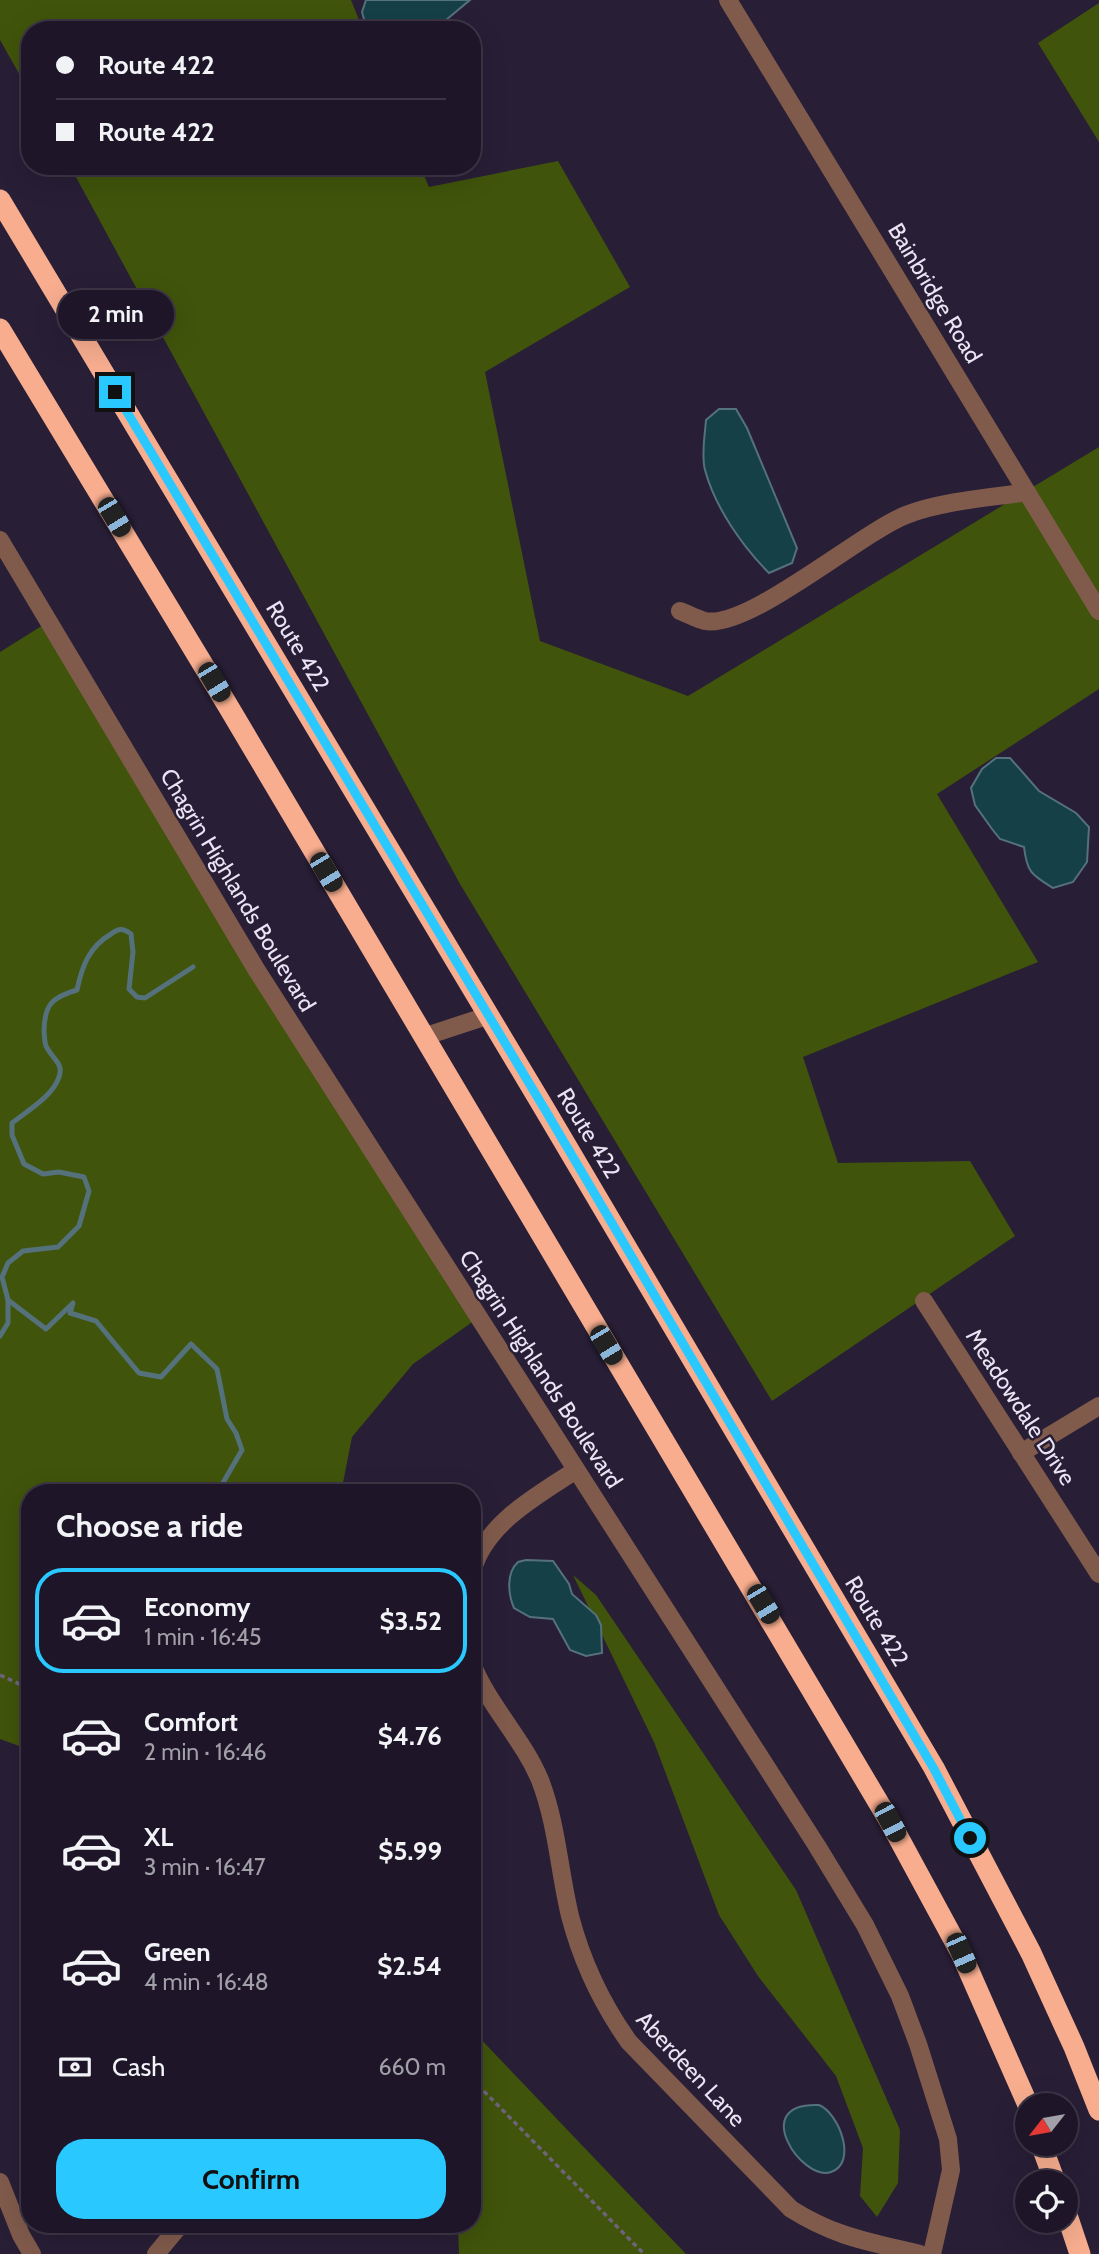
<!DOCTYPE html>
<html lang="en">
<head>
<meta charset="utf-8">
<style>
	:root { --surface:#1e1628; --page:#2b2334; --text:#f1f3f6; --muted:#a19fa8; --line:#3c3545; --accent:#29c8ff }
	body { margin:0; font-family:Cabin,sans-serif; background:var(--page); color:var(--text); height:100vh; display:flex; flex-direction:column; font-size:26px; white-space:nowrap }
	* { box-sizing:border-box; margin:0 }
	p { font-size:23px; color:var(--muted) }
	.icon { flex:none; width:38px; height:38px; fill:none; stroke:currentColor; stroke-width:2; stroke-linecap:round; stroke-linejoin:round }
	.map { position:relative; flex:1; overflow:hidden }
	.panel { position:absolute; left:21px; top:1484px; width:460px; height:749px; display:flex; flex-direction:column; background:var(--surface); border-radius:28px; box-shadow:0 7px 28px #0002,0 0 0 2px var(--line) }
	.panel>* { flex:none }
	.guide { position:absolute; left:21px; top:21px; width:460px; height:154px; border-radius:28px; box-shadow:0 7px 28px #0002,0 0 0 2px var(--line); display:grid; align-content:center; height:154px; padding:0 35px; background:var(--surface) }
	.needle { width:46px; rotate:239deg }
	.fabs { position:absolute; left:1015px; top:2093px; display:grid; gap:14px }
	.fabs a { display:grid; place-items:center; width:63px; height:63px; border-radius:50%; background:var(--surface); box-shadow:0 7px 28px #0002,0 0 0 2px var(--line); font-size:35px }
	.end { position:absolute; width:32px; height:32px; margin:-16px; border:9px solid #29c8ff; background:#111; box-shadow:0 0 0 4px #111 }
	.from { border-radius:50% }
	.bubble { position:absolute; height:49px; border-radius:24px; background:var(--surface); box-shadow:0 7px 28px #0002,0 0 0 2px var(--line); font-size:23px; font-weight:700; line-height:49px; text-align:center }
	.car { position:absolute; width:21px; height:42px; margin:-21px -10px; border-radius:9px; box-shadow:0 0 5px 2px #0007; background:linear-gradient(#222 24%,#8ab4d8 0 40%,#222 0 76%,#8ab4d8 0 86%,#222 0) }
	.guide b { display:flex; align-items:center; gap:24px; height:66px; font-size:26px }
	.guide b+b { border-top:2px solid var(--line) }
	.guide i { width:18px; height:18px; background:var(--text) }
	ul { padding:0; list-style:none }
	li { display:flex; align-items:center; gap:21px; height:105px; margin:0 14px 10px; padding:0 21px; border:4px solid transparent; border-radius:28px }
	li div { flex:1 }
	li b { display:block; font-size:26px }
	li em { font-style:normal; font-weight:700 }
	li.selected { border-color:var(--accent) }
	li>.icon { width:63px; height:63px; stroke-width:1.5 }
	h2 { padding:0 35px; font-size:32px; line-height:84px }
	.pay { display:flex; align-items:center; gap:18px; height:77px; padding:0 35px; font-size:26px }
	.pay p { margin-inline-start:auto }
	.primary-button { display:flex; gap:14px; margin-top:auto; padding:14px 35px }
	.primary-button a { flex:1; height:80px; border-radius:28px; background:var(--accent); color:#111; font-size:28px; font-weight:700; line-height:80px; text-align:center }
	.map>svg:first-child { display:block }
</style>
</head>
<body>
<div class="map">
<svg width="1099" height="2254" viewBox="0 0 1099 2254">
	<rect width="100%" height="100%" fill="#281e36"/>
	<g fill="#40540b">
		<path d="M 0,0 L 351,0 L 363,30 L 30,30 L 30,93 L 0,40 Z"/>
		<path d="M 1099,3 L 1099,142 L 1038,43 Z"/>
		<path d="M 558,161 L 630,287 L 485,372 L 540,641 L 688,696 L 1099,447 L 1099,689 L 937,794 L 1038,962 L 803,1057 L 838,1163 L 970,1161 L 1015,1236 L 772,1401 L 460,884 L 70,166 L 420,166 L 429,187 Z"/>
		<path d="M 48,622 L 478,1318 L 413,1364 L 352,1437 L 341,1493 L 30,1493 L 30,1750 L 0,1739 L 0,652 Z"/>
		<path d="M 573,1575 L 596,1595 L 796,1890 L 900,2130 L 898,2183 L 877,2217 L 860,2196 L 863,2148 L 836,2076 L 758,1976 L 719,1915 L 654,1742 Z"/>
		<path d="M 473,2031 L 686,2254 L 459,2254 L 458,2224 L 472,2224 L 472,2162 L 476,2149 L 472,2145 Z"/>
	</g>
	<g fill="#154048" stroke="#55717c" stroke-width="2">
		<path d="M 366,0 L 470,0 L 434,30 L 367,30 L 362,12 Z"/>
		<path d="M 719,409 L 736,409 L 747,428 L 797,548 L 792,563 L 769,573 C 742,546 715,507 705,470 C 701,455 705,435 706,420 Z"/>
		<path d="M 996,758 L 1010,758 L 1039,791 L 1076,813 L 1089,827 L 1087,862 L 1073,882 L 1053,888 C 1032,875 1027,873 1024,847 L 1000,839 L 992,829 L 975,805 L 971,788 L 982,769 Z"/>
		<path d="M 526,1560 L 553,1561 L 569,1584 L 572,1594 L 596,1615 L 601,1625 L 602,1653 L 586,1656 L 570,1650 L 553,1619 L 530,1617 L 514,1608 C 508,1594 506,1573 518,1562 Z"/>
		<path d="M 819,2105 C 839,2113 858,2163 831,2172 C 802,2182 748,2102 819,2105 Z"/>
	</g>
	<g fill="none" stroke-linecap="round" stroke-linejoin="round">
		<g stroke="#55717c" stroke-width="5">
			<path d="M 8,1300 L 46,1329 L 73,1303 L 70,1313 L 96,1321 L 139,1373 L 161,1377 L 191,1344 L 217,1369 L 227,1419 L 236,1433 L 242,1450 L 217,1493"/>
			<path d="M 0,1336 L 8,1323 L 8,1300 L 2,1277 L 8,1263 L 23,1251 L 58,1247 L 79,1226 L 89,1191 L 84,1177 L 59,1172 L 43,1174 L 24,1164 L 12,1135 L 12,1123 C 27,1111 53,1096 59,1077 C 64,1064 53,1059 47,1048 C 44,1043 45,1038 44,1032 C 44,1005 52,997 77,990 C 82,966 89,947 111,934 C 119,928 123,928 131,934 L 133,952 L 129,989 L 137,997 L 145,998 L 193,967"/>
		</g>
		<g stroke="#6d6479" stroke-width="3.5" stroke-dasharray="5 3.5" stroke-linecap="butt">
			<path d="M 0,1675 L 30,1689"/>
			<path d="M 472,2079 L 644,2254"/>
		</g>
		<g stroke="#805b4c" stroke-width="18">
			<path d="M 728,0 L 1099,611"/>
			<path d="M 0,540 L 256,969 L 817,1846 L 865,1925 L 900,1996 L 918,2044 L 948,2139 L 951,2170 L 932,2254"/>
			<path d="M 680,611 C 688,614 697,619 705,621 C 748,630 860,533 906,515 C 942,501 989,498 1027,492"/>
			<path d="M 423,1037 L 487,1016"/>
			<path d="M 924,1301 L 1099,1574"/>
			<path d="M 1021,1453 L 1099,1406"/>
			<path d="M 472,1572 C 485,1523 537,1496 576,1470"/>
			<path d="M 472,1664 C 489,1706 523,1739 540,1780 C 557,1824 559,1870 570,1916 C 582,1962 602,2004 629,2042 L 791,2209 C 835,2237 870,2242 920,2254"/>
			<path d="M 0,2182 L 21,2235 L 32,2254"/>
			<path d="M 156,2254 L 181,2224"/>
		</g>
		<g stroke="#f7ad8e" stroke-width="21">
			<path d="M 0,200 L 544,1108 L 934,1768 L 1031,1953 L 1074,2047 L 1099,2110"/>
			<path d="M 0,329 L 228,706 L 890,1822 L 961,1953 L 1028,2105"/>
			<path d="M 1041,2144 L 1055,2182"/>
			<path d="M 1066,2212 L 1080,2254"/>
		</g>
	</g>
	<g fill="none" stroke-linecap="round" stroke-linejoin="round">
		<path stroke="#29c8ff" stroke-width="9" d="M 115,392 L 544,1108 L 934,1769 L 970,1838"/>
	</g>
	<g text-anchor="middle" stroke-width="5" stroke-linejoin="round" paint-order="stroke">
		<g font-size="23" fill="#eae4f4" stroke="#281e36">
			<text transform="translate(935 293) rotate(59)" y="8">Bainbridge Road</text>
			<text transform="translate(298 646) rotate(59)" y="8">Route 422</text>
			<text transform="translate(238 890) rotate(59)" y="8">Chagrin Highlands Boulevard</text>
			<text transform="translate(589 1133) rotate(59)" y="8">Route 422</text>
			<text transform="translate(541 1369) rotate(57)" y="8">Chagrin Highlands Boulevard</text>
			<text transform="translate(1021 1407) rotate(57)" y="8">Meadowdale Drive</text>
			<text transform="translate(877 1621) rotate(59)" y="8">Route 422</text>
			<text transform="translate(691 2069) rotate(47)" y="8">Aberdeen Lane</text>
		</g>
	</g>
</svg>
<div class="fabs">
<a><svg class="needle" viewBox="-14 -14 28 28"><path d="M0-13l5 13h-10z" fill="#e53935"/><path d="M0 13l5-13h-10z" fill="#a19fa8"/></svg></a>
<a><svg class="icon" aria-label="locate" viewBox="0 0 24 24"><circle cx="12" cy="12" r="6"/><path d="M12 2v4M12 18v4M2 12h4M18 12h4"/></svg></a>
</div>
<i class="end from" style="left:970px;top:1838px"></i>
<i class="end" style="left:115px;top:392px"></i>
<div class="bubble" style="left:58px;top:290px;width:116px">2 min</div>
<i class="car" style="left:114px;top:517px;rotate:149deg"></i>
<i class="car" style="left:214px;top:682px;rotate:149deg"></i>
<i class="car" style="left:326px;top:872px;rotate:149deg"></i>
<i class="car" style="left:606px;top:1345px;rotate:149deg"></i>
<i class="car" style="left:763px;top:1604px;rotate:149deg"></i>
<i class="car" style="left:890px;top:1822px;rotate:152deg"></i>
<i class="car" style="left:961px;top:1953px;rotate:156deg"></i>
<div class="guide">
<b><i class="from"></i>Route 422</b>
<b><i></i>Route 422</b>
</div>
<section class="panel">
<h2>Choose a ride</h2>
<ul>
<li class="selected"><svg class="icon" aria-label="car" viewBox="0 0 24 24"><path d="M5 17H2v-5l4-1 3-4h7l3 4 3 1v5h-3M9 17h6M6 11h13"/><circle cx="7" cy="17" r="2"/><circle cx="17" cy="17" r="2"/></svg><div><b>Economy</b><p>1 min · 16:45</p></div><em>$3.52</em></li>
<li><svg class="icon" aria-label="car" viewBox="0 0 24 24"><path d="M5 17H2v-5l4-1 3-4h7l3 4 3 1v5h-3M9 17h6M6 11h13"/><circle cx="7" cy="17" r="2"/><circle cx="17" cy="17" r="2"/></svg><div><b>Comfort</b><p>2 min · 16:46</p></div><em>$4.76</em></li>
<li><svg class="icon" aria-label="car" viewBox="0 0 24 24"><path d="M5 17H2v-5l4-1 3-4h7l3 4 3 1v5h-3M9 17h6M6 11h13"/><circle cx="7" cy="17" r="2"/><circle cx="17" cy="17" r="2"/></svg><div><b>XL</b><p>3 min · 16:47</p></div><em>$5.99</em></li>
<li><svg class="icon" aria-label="car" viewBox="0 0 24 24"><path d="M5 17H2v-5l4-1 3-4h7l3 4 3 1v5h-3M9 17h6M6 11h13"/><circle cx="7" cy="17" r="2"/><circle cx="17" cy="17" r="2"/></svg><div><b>Green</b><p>4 min · 16:48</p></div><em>$2.54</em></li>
</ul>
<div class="pay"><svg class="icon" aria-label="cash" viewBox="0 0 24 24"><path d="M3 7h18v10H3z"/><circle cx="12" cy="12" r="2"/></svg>Cash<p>660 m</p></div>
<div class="primary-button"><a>Confirm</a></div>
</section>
</div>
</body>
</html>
